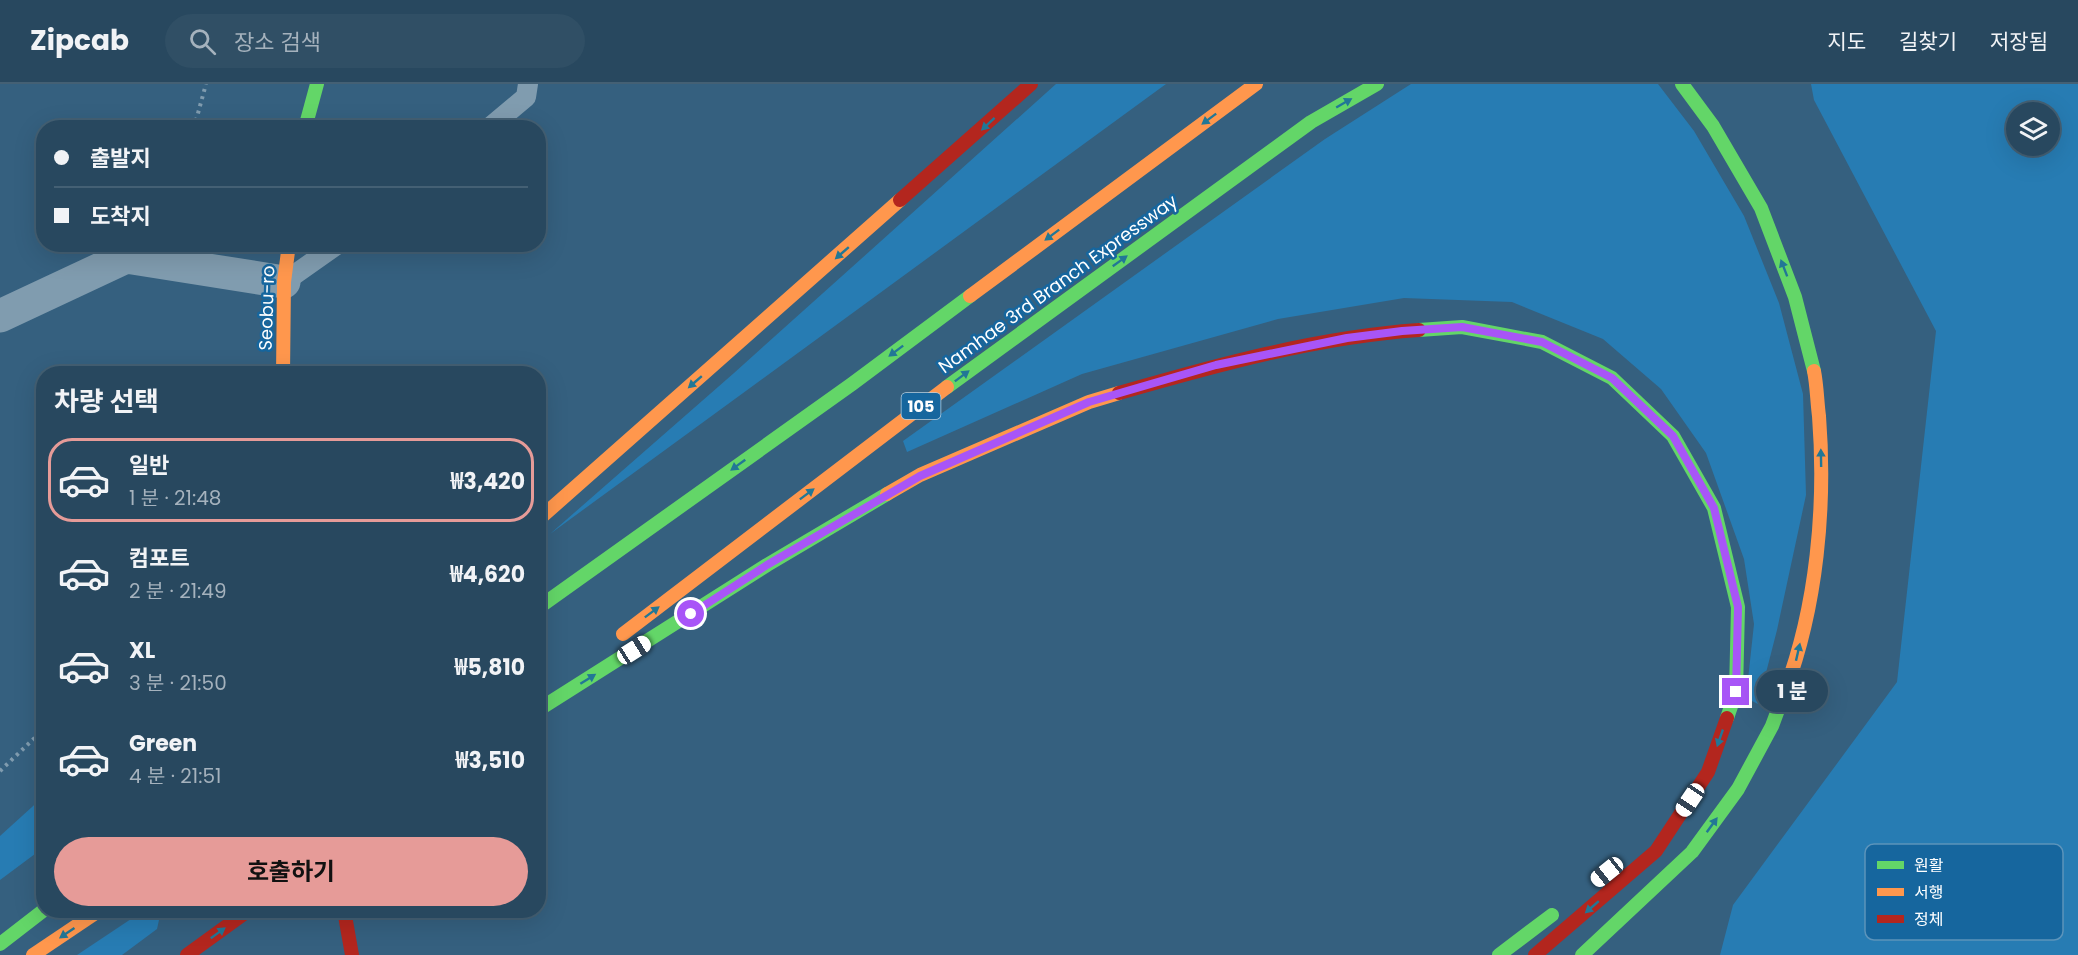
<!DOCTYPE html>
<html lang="ko">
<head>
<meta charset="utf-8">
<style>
	:root { --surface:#28485f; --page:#304f65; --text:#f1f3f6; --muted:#a5b2bd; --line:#446074; --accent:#e69b98 }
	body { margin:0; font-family:Poppins,"Noto Sans KR",sans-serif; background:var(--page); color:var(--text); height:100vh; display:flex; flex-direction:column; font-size:22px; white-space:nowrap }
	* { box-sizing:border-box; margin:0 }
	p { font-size:20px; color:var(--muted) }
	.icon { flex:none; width:33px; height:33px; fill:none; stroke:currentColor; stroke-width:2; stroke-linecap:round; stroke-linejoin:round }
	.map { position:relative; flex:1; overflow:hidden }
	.side { position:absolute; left:36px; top:282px; width:510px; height:552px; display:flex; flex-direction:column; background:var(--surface); border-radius:24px; box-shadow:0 6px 24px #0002,0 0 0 2px var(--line) }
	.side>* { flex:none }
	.banner { position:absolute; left:36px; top:36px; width:510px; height:132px; border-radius:24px; box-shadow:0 6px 24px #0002,0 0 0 2px var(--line); display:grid; align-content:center; height:132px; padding:0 18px; background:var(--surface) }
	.fabs { position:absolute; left:2006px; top:18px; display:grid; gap:12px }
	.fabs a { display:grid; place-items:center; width:54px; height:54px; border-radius:50%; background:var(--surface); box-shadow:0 6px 24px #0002,0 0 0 2px var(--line); font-size:30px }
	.end { position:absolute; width:27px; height:27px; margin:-14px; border:8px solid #a855f7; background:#fff; box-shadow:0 0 0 3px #fff }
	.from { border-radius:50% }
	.bubble { position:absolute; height:42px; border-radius:21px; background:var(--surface); box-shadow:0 6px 24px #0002,0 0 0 2px var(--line); font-size:20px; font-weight:700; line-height:42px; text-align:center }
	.car { position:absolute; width:18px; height:36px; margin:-18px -9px; border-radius:8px; box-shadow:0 0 4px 2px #0007; background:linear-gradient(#fff 24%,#345 0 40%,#fff 0 76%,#345 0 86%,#fff 0) }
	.banner b { display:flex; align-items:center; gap:21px; height:57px; font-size:22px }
	.banner b+b { border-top:2px solid var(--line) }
	.banner i { width:15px; height:15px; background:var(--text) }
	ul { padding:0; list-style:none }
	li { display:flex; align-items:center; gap:18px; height:84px; margin:0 12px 9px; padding:0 6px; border:3px solid transparent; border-radius:24px }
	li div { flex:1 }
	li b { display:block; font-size:22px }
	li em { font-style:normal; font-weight:700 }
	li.active { border-color:var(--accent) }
	li>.icon { width:54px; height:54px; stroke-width:1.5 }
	h2 { padding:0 18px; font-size:27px; line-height:72px }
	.button { display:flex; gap:12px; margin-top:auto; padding:12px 18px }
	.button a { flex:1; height:69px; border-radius:36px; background:var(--accent); color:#111; font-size:24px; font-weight:700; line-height:69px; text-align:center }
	header { display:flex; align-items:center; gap:36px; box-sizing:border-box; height:84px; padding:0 30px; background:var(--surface); border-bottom:2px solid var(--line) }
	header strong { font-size:28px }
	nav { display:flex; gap:33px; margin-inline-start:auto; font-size:21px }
	.search { width:420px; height:54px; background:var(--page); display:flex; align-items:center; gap:15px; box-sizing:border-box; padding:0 21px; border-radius:33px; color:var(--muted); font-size:22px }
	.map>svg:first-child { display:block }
</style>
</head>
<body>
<header>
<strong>Zipcab</strong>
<div class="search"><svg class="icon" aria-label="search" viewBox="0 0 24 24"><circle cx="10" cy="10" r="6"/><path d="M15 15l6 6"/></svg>장소 검색</div>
<nav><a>지도</a><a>길찾기</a><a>저장됨</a></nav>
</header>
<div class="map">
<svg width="2078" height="871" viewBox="0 0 2078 871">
	<rect width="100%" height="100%" fill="#35607f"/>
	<g fill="#277cb3" fill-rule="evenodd">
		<path d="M 1056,0 L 1166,0 L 550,450 L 734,289 Z"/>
		<path d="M 1411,0 L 1658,0 L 1694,47 L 1744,132 L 1779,219 L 1803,310 L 1806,411 L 1777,546 L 1758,620 L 1746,614 L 1754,540 L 1744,475 L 1706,369 L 1661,305 L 1603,255 L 1512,218 L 1404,214 L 1278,235 L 1082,290 L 907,368 L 903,357 L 1325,55 Z"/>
		<path d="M 1811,0 L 2078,0 L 2078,871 L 1720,871 L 1733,821 L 1897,598 L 1936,247 L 1814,16 ZM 2016,28 L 2049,28 L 2049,62 L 2016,62 Z"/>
		<path d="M 43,713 L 43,764 L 0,796 L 0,752 Z"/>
		<path d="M 143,827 L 161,827 L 157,845 L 122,871 L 77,871 Z"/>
	</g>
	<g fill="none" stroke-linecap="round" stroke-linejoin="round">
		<g stroke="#809caf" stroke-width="4" stroke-dasharray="3 4.5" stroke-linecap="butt">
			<path d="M 194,44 L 206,0"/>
			<path d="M 0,687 L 44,645"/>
		</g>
		<g stroke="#809caf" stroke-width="20">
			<path d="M 489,44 L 526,13 L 528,0"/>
			<path d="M 284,198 L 338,160"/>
		</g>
		<path stroke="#809caf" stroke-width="33" d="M 0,232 L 126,173 L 284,198"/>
		<g stroke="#63d668" stroke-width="14">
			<path d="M 1682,0 L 1713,42 L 1761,124 L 1795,213 L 1814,287"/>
			<path d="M 305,44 L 317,0"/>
			<path d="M 1419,246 L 1462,243 L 1542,258 L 1612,294 L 1673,352 L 1714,424 L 1738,523 L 1736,608 L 1727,634"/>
			<path d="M 947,303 L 1311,38 L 1377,0"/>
			<path d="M 538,524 L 852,300 L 970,212"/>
			<path d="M 538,626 L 767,481 L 887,410"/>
			<path d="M 0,860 L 44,826"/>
			<path d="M 1499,871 L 1552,831"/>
			<path d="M 1582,871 L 1692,768 L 1738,705 L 1772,642 L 1785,607"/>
		</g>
		<g stroke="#ff974d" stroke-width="14">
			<path d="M 970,212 L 1256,0"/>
			<path d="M 283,290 L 284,198 L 289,160"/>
			<path d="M 887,410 L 920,391 L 1089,318 L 1119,309"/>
			<path d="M 538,436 L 900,116"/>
			<path d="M 623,550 L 947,303"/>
			<path d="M 1785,607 C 1817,522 1826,422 1819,332 C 1817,317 1817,302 1814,287"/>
			<path d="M 33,871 L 100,826"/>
		</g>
		<g stroke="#b3261e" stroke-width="14">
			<path d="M 900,116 L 1031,0"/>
			<path d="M 1119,309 C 1217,281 1317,253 1419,246"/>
			<path d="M 344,826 L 352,871"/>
			<path d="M 187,871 L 249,826"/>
			<path d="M 1535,871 L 1656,767 L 1708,688 L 1727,634"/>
		</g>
	</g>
	<defs><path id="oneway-solid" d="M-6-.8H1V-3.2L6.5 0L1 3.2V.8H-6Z" transform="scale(1.5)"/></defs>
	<g fill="#227796">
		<use href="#oneway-solid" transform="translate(1344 19) rotate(-30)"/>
		<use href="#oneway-solid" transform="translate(1209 35) rotate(143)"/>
		<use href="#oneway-solid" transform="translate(988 40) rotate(137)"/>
		<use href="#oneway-solid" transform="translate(1052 151) rotate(143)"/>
		<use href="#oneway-solid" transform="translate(842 169) rotate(139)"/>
		<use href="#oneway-solid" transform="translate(1120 177) rotate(-36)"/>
		<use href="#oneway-solid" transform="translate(1784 184) rotate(-111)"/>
		<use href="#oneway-solid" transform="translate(896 267) rotate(143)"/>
		<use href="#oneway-solid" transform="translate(962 292) rotate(-37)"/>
		<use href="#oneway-solid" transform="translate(695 298) rotate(139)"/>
		<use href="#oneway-solid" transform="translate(1821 374) rotate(-91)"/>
		<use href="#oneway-solid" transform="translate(738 381) rotate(144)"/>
		<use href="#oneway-solid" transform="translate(807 410) rotate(-37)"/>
		<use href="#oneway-solid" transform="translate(652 528) rotate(-37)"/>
		<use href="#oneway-solid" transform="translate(1798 568) rotate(-77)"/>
		<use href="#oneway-solid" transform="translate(588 595) rotate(-32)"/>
		<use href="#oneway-solid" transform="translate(1720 654) rotate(109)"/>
		<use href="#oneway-solid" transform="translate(1712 741) rotate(-54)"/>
		<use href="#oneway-solid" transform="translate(1592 823) rotate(139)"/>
		<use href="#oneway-solid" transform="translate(67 849) rotate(146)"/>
		<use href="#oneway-solid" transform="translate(218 849) rotate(-36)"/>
	</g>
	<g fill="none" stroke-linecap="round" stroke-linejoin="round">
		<path stroke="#a855f7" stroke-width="8" d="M 691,530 L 767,481 L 920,392 L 1089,318 L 1216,281 L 1347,254 L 1402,247 L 1462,243 L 1542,258 L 1612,294 L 1673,352 L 1714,424 L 1738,523 L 1736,608"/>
	</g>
	<g text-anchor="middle" stroke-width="5" stroke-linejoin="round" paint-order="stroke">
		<rect fill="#16669e" stroke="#b9d1e2" stroke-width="1.5" x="901.5" y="309" width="39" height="26" rx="4.5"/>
		<g font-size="16" font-weight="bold" fill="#fff">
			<text x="921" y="328">105</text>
		</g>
		<g font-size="18" fill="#fff" stroke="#16669e">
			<text transform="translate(1058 200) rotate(-36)" y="6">Namhae 3rd Branch Expressway</text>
			<text transform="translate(267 224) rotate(-88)" y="6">Seobu-ro</text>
		</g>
	</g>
	<rect x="1865" y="760" width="198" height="96" rx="9" fill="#16669e" stroke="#5c94bb" stroke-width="1.5"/>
	<rect x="1877" y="777" width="27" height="8" fill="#63d668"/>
	<rect x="1877" y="804" width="27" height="8" fill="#ff974d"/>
	<rect x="1877" y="831" width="27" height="8" fill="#b3261e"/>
	<g font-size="16" fill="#fff">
		<text x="1914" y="787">원활</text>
		<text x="1914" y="814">서행</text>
		<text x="1914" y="841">정체</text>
	</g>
</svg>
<div class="fabs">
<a><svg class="icon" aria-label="layers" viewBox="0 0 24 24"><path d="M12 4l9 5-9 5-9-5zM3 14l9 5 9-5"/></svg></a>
</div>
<i class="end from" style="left:691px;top:530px"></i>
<i class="end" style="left:1736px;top:608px"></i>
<div class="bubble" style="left:1756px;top:586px;width:72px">1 분</div>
<i class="car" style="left:634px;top:566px;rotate:58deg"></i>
<i class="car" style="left:1690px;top:716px;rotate:214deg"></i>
<i class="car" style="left:1607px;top:788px;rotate:231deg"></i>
<div class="banner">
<b><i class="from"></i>출발지</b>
<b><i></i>도착지</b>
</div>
<section class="side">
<h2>차량 선택</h2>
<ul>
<li class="active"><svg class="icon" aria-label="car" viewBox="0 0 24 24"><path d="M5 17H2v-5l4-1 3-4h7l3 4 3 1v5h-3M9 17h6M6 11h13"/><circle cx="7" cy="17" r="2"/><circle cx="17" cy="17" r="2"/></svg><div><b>일반</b><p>1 분 · 21:48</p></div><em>₩3,420</em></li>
<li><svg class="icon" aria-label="car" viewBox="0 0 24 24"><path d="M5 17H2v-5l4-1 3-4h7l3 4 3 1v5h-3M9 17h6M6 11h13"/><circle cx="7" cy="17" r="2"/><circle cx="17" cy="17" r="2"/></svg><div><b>컴포트</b><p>2 분 · 21:49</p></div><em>₩4,620</em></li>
<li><svg class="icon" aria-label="car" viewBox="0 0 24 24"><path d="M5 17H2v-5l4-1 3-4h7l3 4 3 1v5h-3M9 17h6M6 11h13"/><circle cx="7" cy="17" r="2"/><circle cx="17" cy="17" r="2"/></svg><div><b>XL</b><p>3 분 · 21:50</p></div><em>₩5,810</em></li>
<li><svg class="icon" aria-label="car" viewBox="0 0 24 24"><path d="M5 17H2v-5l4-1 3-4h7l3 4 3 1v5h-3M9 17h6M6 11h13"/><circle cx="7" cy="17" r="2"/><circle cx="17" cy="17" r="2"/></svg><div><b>Green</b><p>4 분 · 21:51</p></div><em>₩3,510</em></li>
</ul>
<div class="button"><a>호출하기</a></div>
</section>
</div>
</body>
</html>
